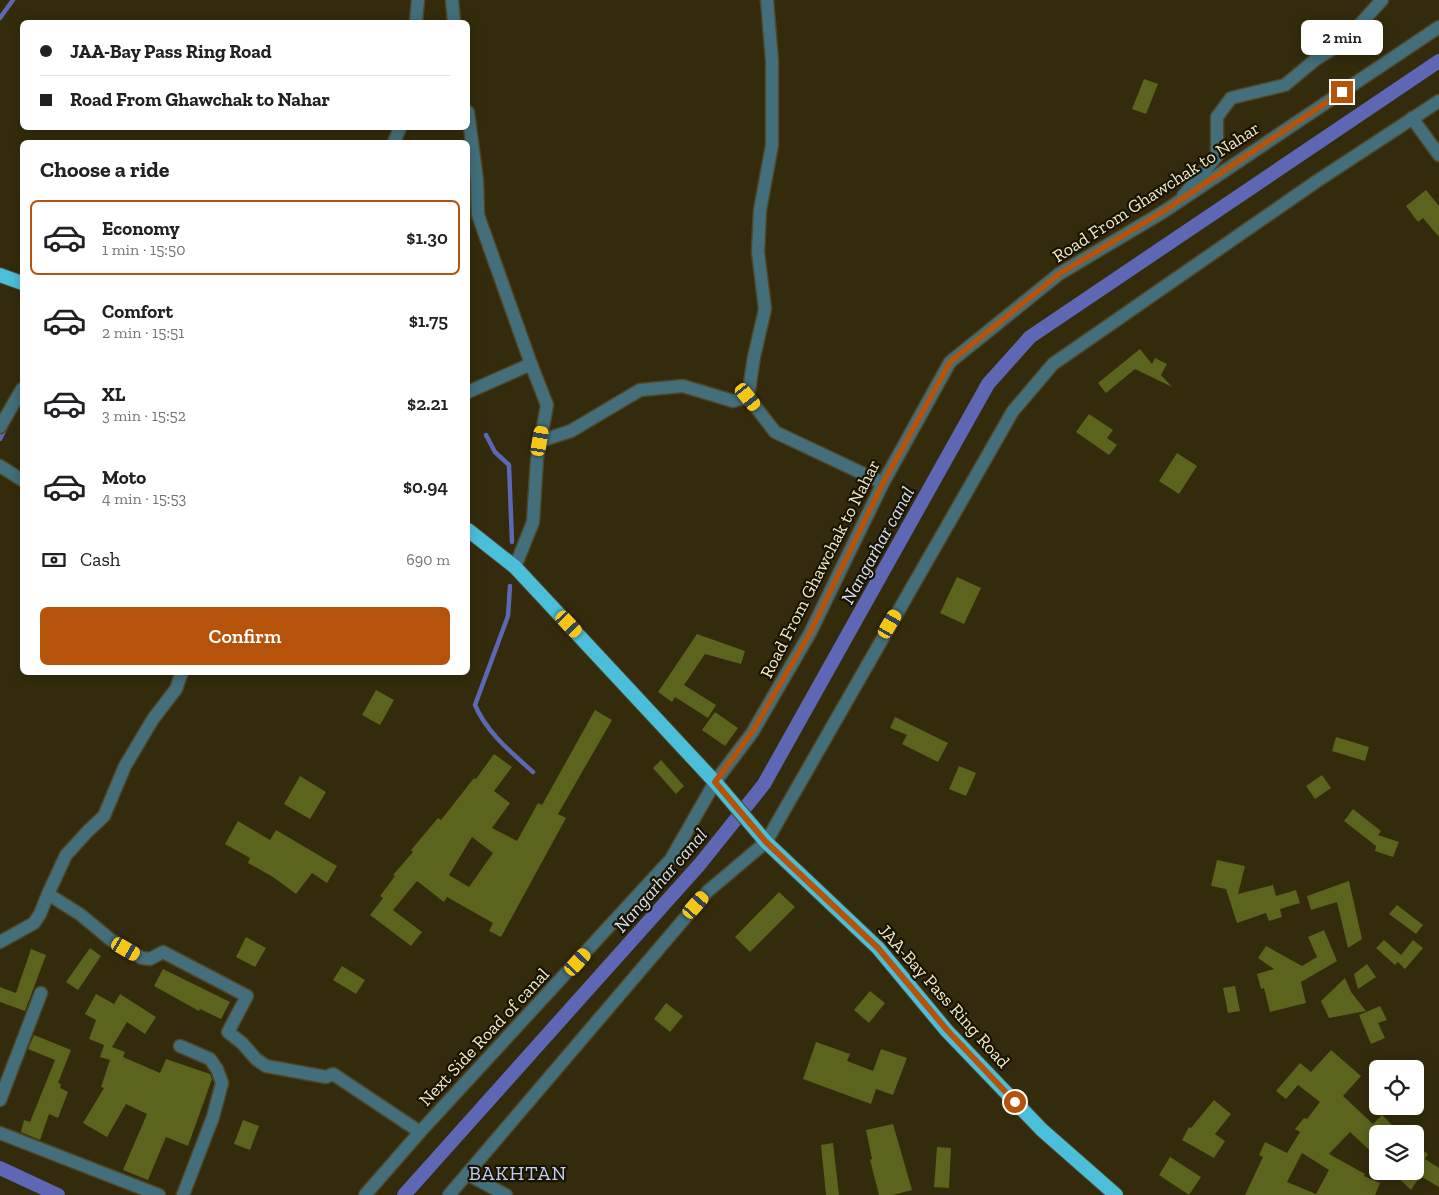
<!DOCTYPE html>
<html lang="en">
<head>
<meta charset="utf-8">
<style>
	:root { --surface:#fff; --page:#f6f6f6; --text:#202124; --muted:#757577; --line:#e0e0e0; --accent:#b45309 }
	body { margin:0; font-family:"Zilla Slab",serif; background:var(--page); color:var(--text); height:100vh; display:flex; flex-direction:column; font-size:19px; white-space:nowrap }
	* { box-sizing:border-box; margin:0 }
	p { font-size:16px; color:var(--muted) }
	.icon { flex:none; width:28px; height:28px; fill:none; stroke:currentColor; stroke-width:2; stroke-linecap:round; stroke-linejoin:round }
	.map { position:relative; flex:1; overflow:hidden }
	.details { position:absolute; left:20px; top:140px; width:450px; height:535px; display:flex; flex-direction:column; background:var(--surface); border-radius:8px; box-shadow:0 2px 12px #0003 }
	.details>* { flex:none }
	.hud { position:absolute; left:20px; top:20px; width:450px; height:110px; border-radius:8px; box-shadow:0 2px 12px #0003; display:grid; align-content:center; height:110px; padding:0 20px; background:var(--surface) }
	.buttons { position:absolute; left:1369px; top:1060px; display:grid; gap:10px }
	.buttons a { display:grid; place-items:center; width:55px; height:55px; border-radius:8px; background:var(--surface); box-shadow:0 2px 12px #0003; font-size:25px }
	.end { position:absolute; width:22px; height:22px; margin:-11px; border:6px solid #b45309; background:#fff; box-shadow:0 0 0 2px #fff }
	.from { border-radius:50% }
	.bubble { position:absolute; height:35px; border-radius:8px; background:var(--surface); box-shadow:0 2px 12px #0003; font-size:16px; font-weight:600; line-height:35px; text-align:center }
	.car { position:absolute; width:15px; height:30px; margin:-15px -8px; border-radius:6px; box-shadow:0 0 4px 1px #0007; background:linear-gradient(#f5c518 24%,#345 0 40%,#f5c518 0 76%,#345 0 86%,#f5c518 0) }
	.hud b { display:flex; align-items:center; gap:18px; height:48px; font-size:19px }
	.hud b+b { border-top:1px solid var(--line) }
	.hud i { width:12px; height:12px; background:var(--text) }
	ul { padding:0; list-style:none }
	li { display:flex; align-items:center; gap:15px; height:75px; margin:0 10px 8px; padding:0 10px; border:2px solid transparent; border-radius:8px }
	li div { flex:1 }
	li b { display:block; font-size:19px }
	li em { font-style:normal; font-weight:600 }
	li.selected { border-color:var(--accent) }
	li>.icon { width:45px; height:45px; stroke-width:1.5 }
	h2 { padding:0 20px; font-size:22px; line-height:60px }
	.pay { display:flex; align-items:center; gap:12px; height:55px; padding:0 20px; font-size:19px }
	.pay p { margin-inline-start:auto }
	.primary-button { display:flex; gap:10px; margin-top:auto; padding:10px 20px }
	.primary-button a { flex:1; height:58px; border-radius:8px; background:var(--accent); color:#fff; font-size:20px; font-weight:600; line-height:58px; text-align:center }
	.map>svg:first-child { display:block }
</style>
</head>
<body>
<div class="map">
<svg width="1439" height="1195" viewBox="0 0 1439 1195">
	<rect width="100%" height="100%" fill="#332b0c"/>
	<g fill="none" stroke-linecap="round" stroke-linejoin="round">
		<g stroke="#5d67b3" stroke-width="4.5">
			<path d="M 0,18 L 13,0"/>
			<path d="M 486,435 L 495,452 L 509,465 L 512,542"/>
			<path d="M 0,439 L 6,427"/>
			<path d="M 510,586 L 508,616 L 475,705 C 487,733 511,752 533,772"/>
		</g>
		<g stroke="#5d67b3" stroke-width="14">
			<path d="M 0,1168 L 58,1195"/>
			<path d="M 404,1195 L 700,864 L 764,784 L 988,384 L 1030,337 L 1439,61"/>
		</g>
	</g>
	<g fill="#5b631c" fill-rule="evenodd">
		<path d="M 1144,79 L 1158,84 L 1146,114 L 1132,109 Z"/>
		<path d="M 1426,190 L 1439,206 L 1439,237 L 1423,218 L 1418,222 L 1406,206 Z"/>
		<path d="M 1140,349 L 1152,364 L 1155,358 L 1167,364 L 1161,375 L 1172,387 L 1135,369 L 1106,393 L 1098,383 Z"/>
		<path d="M 1089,414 L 1113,430 L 1107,438 L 1117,445 L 1109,455 L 1076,432 Z"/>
		<path d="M 1177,453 L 1197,466 L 1179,494 L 1159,481 Z"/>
		<path d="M 957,577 L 981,588 L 964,624 L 940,613 Z"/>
		<path d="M 697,634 L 745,651 L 741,664 L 705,654 L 684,685 L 716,705 L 708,718 L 675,697 L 672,702 L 658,692 Z"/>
		<path d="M 376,690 L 394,700 L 380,725 L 362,715 Z"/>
		<path d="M 595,710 L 612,720 L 558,814 L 566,818 L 501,937 L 489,931 L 493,923 L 447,897 L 444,902 L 417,881 L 393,910 L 422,932 L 411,946 L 370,915 L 383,898 L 380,896 L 395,876 L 393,875 L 413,852 L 411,850 L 438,818 L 441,820 L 474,778 L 476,779 L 494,754 L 512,767 L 494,791 L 510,803 L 492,828 L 517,841 L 538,803 L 542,805 ZM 472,837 L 493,853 L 469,887 L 449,875 Z"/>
		<path d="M 715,712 L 738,728 L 725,746 L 702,730 Z"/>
		<path d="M 895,717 L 948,743 L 938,762 L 902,744 L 907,735 L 890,728 Z"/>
		<path d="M 1336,737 L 1369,747 L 1365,761 L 1332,751 Z"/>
		<path d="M 661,760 L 684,786 L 676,794 L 653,768 Z"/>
		<path d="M 959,766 L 976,773 L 966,796 L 949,789 Z"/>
		<path d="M 1322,775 L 1331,788 L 1315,799 L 1306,786 Z"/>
		<path d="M 300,776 L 326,792 L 310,819 L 284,804 Z"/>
		<path d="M 1353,809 L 1381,831 L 1378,835 L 1399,842 L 1393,857 L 1375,851 L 1376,846 L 1344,821 Z"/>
		<path d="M 238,821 L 270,840 L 276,830 L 337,866 L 327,883 L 312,873 L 296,894 L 273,877 L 248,863 L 250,858 L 225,844 Z"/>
		<path d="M 1217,860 L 1245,866 L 1238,894 L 1273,885 L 1276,896 L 1296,890 L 1300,903 L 1280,909 L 1282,917 L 1269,921 L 1266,913 L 1237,923 L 1226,889 L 1211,886 Z"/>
		<path d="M 1349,881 L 1362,939 L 1348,948 L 1337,902 L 1311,910 L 1307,896 Z"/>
		<path d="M 779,892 L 795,907 L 750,952 L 735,937 Z"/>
		<path d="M 1397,905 L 1423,925 L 1416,934 L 1389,914 Z"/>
		<path d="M 1324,930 L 1337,961 L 1301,982 L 1306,1003 L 1270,1012 L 1264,988 L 1261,989 L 1257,974 L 1274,969 L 1258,958 L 1266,946 L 1302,966 L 1317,957 L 1308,937 Z"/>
		<path d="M 246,937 L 266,948 L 255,967 L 236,957 Z"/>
		<path d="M 1384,940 L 1401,955 L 1413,940 L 1423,948 L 1405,969 L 1398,962 L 1395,965 L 1376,948 Z"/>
		<path d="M 90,948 L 101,956 L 78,990 L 66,982 Z"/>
		<path d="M 31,949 L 46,955 L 25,1011 L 0,1002 L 0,987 L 16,993 Z"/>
		<path d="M 1367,964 L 1376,977 L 1358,989 L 1354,974 Z"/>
		<path d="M 342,966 L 365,980 L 356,994 L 333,980 Z"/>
		<path d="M 163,969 L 230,1002 L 221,1019 L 200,1009 L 199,1011 L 154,986 Z"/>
		<path d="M 1345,978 L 1351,992 L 1366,1011 L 1329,1018 L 1321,1001 Z"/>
		<path d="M 1235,986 L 1240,1011 L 1228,1013 L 1223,988 Z"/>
		<path d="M 870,991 L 885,1003 L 869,1023 L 854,1010 Z"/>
		<path d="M 96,994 L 114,1004 L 120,994 L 156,1017 L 145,1034 L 127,1022 L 112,1047 L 125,1052 L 123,1057 L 160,1073 L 166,1059 L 210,1074 L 212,1079 L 188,1146 L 166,1137 L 148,1180 L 123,1170 L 147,1114 L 126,1104 L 107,1137 L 83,1123 L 104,1088 L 101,1087 L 110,1060 L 100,1057 L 104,1045 L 89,1039 L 96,1020 L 85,1014 Z"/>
		<path d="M 666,1003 L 683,1016 L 670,1032 L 654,1019 Z"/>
		<path d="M 1380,1006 L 1387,1020 L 1378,1023 L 1385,1038 L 1371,1044 L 1359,1015 Z"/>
		<path d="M 34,1035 L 71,1050 L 58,1083 L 61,1084 L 60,1088 L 68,1092 L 58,1118 L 49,1114 L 40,1140 L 21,1132 L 24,1120 L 30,1122 L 55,1060 L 28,1049 Z"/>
		<path d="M 816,1042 L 850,1054 L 847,1061 L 873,1071 L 881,1049 L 907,1058 L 893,1095 L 876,1089 L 871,1104 L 803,1079 Z"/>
		<path d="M 1331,1050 L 1361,1076 L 1343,1096 L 1373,1124 L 1382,1115 L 1401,1134 L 1378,1134 L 1378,1158 L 1350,1132 L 1329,1154 L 1365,1174 L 1364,1176 L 1380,1183 L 1375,1195 L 1245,1195 L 1263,1157 L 1259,1155 L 1265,1142 L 1287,1153 L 1300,1132 L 1295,1129 L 1304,1118 L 1307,1119 L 1320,1102 L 1298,1085 L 1286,1099 L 1276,1091 L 1300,1063 L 1311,1072 ZM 1302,1153 L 1329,1170 L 1316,1194 L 1287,1182 Z"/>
		<path d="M 1214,1100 L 1231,1114 L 1215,1134 L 1225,1141 L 1214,1158 L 1182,1140 L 1189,1127 L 1191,1128 Z"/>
		<path d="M 243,1120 L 259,1126 L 250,1150 L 234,1144 Z"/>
		<path d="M 893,1124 L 912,1190 L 893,1195 L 879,1195 L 870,1160 L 872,1159 L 866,1130 Z"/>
		<path d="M 833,1143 L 839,1195 L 826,1195 L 821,1145 Z"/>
		<path d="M 1415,1145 L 1428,1154 L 1425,1159 L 1439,1168 L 1439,1187 L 1420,1176 L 1411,1190 L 1391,1171 L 1415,1171 Z"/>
		<path d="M 937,1147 L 951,1148 L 949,1188 L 934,1187 Z"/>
		<path d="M 1170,1157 L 1201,1177 L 1189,1195 L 1159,1175 Z"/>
	</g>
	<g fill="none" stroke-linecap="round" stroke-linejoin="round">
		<defs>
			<g id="minor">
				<path d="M 452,0 L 454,22"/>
				<path d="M 416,22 L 418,0"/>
				<path d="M 468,112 L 477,180 L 478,215 L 531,364"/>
				<path d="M 1412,118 L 1439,155"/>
				<path d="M 394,142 L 400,128"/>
				<path d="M 1183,196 L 1217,156 L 1217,117 L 1231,98 L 1285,85 L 1315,60 L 1345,41 L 1382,0"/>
				<path d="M 468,392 L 531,364 L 547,405 L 537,459 L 533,522 L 515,567"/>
				<path d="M 0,427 L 22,389"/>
				<path d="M 540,441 L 571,431 L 640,390 L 683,386 L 733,401 L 748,397"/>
				<path d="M 0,466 L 22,480"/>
				<path d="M 48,894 L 81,915 L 111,940 L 142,958 L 150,959 L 163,952 L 247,996 L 228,1032 L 242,1043 L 256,1059 L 266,1066 L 326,1077 L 333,1074 L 420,1132"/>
				<path d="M 0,942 L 34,923 L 40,914 L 48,894 L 66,855 L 88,831 L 104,816 L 125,766 L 153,719 L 176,689 L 182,672"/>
				<path d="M 180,1046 L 210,1059 L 217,1069 L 222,1083 L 213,1117 L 183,1195"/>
				<path d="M 0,1100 L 41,993"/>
				<path d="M 467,1174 L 506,1195"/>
			</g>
			<g id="tertiary">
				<path d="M 767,0 L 772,61 L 772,145 L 760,210 L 758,252 L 765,309 L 754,357 L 748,397 L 775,432 L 883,483"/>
				<path d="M 0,1133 L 159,1195"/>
				<path d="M 365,1195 L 420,1132 L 671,859 L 715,782 L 752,733 L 810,633 L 883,483 L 950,362 L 1059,274 L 1163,212 L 1439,27"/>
				<path d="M 449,1195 L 708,891 L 766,842 L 1013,411 L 1053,364 L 1317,181 L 1439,101"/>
			</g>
			<g id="trunk">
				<path d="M 0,275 L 22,283"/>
				<path d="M 468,530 L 515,567 L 715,782 L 766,842 L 878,948 L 947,1031 L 1042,1130 L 1116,1195"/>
			</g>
		</defs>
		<use href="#minor" stroke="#4e4627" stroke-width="15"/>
		<use href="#tertiary" stroke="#4e4627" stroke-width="15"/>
		<use href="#trunk" stroke="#4e4627" stroke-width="16"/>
		<use href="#minor" stroke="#426f7b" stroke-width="12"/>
		<use href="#tertiary" stroke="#426f7b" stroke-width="12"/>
		<use href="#trunk" stroke="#4bbfda" stroke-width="14"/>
	</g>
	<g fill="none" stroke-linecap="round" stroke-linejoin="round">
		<path stroke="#b45309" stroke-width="6" d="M 1015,1102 L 947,1030 L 878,948 L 766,842 L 715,782 L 752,732 L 810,633 L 883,483 L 950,362 L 1059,274 L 1162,212 L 1342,92"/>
	</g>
	<g text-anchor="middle" stroke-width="4.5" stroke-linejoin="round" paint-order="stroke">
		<g font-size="18" fill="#f2eacd" stroke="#191400">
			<text transform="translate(1156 192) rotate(-33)" y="6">Road From Ghawchak to Nahar</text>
			<text transform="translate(820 569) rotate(-63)" y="6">Road From Ghawchak to Nahar</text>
			<text transform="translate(944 996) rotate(48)" y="6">JAA-Bay Pass Ring Road</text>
			<text transform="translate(484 1037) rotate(-47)" y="6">Next Side Road of canal</text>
		</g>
		<g font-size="19" font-style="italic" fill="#d9def3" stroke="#191400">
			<text transform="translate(877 545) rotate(-61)" y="7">Nangarhar canal</text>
			<text transform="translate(660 880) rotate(-49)" y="7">Nangarhar canal</text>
		</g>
		<g font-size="20" letter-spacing="1" fill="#c4cdf7" stroke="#191400">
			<text x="518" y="1180">BAKHTAN</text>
		</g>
	</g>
</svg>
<div class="buttons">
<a><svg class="icon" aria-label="locate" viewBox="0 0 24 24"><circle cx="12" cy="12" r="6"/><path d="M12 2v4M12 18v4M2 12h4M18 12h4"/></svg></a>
<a><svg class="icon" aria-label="layers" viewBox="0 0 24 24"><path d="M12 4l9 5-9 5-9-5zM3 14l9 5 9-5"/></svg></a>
</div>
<i class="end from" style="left:1015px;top:1102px"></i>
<i class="end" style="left:1342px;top:92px"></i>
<div class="bubble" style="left:1301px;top:20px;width:82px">2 min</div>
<i class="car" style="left:748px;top:397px;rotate:141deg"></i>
<i class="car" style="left:540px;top:441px;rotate:10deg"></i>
<i class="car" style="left:569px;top:624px;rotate:137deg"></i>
<i class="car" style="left:890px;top:624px;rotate:30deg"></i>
<i class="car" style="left:696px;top:905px;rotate:41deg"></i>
<i class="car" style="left:126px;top:949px;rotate:120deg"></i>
<i class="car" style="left:578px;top:962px;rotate:42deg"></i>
<div class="hud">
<b><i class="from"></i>JAA-Bay Pass Ring Road</b>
<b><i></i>Road From Ghawchak to Nahar</b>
</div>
<section class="details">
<h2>Choose a ride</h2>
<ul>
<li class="selected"><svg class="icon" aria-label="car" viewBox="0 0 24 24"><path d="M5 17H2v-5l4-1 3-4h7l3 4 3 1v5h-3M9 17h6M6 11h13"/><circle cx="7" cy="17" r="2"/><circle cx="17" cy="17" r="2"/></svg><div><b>Economy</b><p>1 min · 15:50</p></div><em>$1.30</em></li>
<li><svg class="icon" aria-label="car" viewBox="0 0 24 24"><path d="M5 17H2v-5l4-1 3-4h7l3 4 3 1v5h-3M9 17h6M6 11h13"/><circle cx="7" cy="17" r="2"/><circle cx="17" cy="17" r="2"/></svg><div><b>Comfort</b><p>2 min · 15:51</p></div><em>$1.75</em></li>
<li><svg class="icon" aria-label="car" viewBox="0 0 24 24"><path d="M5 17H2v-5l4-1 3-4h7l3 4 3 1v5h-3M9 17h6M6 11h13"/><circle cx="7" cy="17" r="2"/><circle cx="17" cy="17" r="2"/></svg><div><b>XL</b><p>3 min · 15:52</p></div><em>$2.21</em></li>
<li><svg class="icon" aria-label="car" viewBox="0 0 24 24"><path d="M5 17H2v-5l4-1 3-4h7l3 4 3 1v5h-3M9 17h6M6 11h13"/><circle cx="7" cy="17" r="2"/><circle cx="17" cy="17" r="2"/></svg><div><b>Moto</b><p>4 min · 15:53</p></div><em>$0.94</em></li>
</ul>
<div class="pay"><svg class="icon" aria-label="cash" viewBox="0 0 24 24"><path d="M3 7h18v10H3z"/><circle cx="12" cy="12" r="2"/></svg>Cash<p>690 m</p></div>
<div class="primary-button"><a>Confirm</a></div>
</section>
</div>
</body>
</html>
